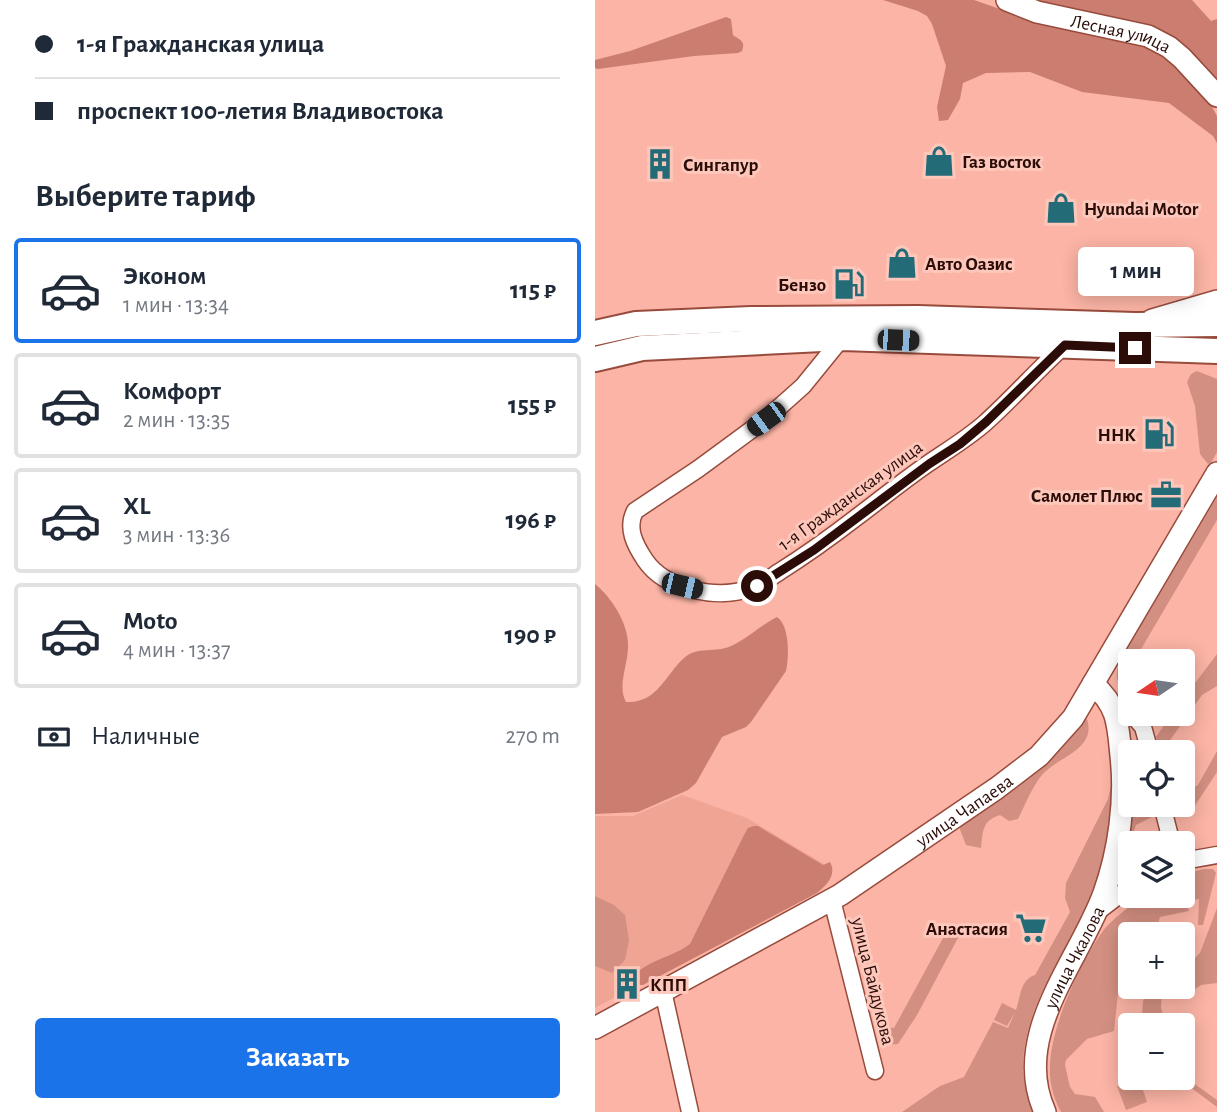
<!DOCTYPE html>
<html lang="ru">
<head>
<meta charset="utf-8">
<style>
	:root { --surface:#fff; --page:#f6f6f7; --text:#1f2937; --muted:#747a83; --line:#e0e1e3; --accent:#1a73e8 }
	body { margin:0; font-family:"Alegreya Sans",sans-serif; background:var(--page); color:var(--text); height:100vh; display:flex; flex-direction:column; font-size:26px; white-space:nowrap }
	* { box-sizing:border-box; margin:0 }
	p { font-size:23px; color:var(--muted) }
	.icon { flex:none; width:38px; height:38px; fill:none; stroke:currentColor; stroke-width:2; stroke-linecap:round; stroke-linejoin:round }
	.map { position:relative; flex:1; overflow:hidden }
	.drawer { display:flex; flex-direction:column; background:var(--surface); width:595px }
	.drawer>* { flex:none }
	.guide { display:grid; align-content:center; height:154px; padding:0 35px; background:var(--surface) }
	.needle { width:46px; rotate:257deg }
	.tools { position:absolute; left:523px; top:649px; display:grid; gap:14px }
	.tools a { display:grid; place-items:center; width:77px; height:77px; border-radius:7px; background:var(--surface); box-shadow:0 4px 18px #0003; font-size:35px }
	.end { position:absolute; width:32px; height:32px; margin:-16px; border:9px solid #2b0c07; background:#fff; box-shadow:0 0 0 4px #fff }
	.from { border-radius:50% }
	.bubble { position:absolute; height:49px; border-radius:7px; background:var(--surface); box-shadow:0 4px 18px #0003; font-size:23px; font-weight:700; line-height:49px; text-align:center }
	.car { position:absolute; width:21px; height:42px; margin:-21px -10px; border-radius:9px; box-shadow:0 0 5px 2px #0007; background:linear-gradient(#222 24%,#8ab4d8 0 40%,#222 0 76%,#8ab4d8 0 86%,#222 0) }
	.guide b { display:flex; align-items:center; gap:24px; height:66px; font-size:26px }
	.guide b+b { border-top:2px solid var(--line) }
	.guide i { width:18px; height:18px; background:var(--text) }
	ul { padding:0; list-style:none }
	li { display:flex; align-items:center; gap:21px; height:105px; margin:0 14px 10px; padding:0 21px; border:4px solid var(--line); border-radius:7px }
	li div { flex:1 }
	li b { display:block; font-size:26px }
	li em { font-style:normal; font-weight:700 }
	li.current { border-color:var(--accent) }
	li>.icon { width:63px; height:63px; stroke-width:1.5 }
	h2 { padding:0 35px; font-size:32px; line-height:84px }
	.pay { display:flex; align-items:center; gap:18px; height:77px; padding:0 35px; font-size:26px }
	.pay p { margin-inline-start:auto }
	.primary-button { display:flex; gap:14px; margin-top:auto; padding:14px 35px }
	.primary-button a { flex:1; height:80px; border-radius:7px; background:var(--accent); color:#fff; font-size:28px; font-weight:700; line-height:80px; text-align:center }
	main { display:flex; flex:1; min-height:0 }
	.map>svg:first-child { display:block }
</style>
</head>
<body>
<main>
<section class="drawer">
<div class="guide">
<b><i class="from"></i>1-я Гражданская улица</b>
<b><i></i>проспект 100-летия Владивостока</b>
</div>
<h2>Выберите тариф</h2>
<ul>
<li class="current"><svg class="icon" aria-label="car" viewBox="0 0 24 24"><path d="M5 17H2v-5l4-1 3-4h7l3 4 3 1v5h-3M9 17h6M6 11h13"/><circle cx="7" cy="17" r="2"/><circle cx="17" cy="17" r="2"/></svg><div><b>Эконом</b><p>1 мин · 13:34</p></div><em>115 ₽</em></li>
<li><svg class="icon" aria-label="car" viewBox="0 0 24 24"><path d="M5 17H2v-5l4-1 3-4h7l3 4 3 1v5h-3M9 17h6M6 11h13"/><circle cx="7" cy="17" r="2"/><circle cx="17" cy="17" r="2"/></svg><div><b>Комфорт</b><p>2 мин · 13:35</p></div><em>155 ₽</em></li>
<li><svg class="icon" aria-label="car" viewBox="0 0 24 24"><path d="M5 17H2v-5l4-1 3-4h7l3 4 3 1v5h-3M9 17h6M6 11h13"/><circle cx="7" cy="17" r="2"/><circle cx="17" cy="17" r="2"/></svg><div><b>XL</b><p>3 мин · 13:36</p></div><em>196 ₽</em></li>
<li><svg class="icon" aria-label="car" viewBox="0 0 24 24"><path d="M5 17H2v-5l4-1 3-4h7l3 4 3 1v5h-3M9 17h6M6 11h13"/><circle cx="7" cy="17" r="2"/><circle cx="17" cy="17" r="2"/></svg><div><b>Moto</b><p>4 мин · 13:37</p></div><em>190 ₽</em></li>
</ul>
<div class="pay"><svg class="icon" aria-label="cash" viewBox="0 0 24 24"><path d="M3 7h18v10H3z"/><circle cx="12" cy="12" r="2"/></svg>Наличные<p>270 m</p></div>
<div class="primary-button"><a>Заказать</a></div>
</section>
<div class="map">
<svg width="622" height="1112" viewBox="0 0 622 1112">
	<rect width="100%" height="100%" fill="#fbb4a5"/>
	<path fill="#efa494" d="M 87,795 L 152,818 L 229,864 L 224,885 L 0,1008 L 0,816 L 38,816 Z"/>
	<g fill="#d39082">
		<path d="M 602,371 L 622,379 L 622,452 L 616,463 L 613,464 L 605,454 L 600,406 L 592,382 L 596,374 Z"/>
		<path d="M 622,497 L 622,520 L 539,661 L 536,662 L 533,672 L 535,675 L 535,690 L 532,693 C 520,683 520,674 525,661 Z"/>
		<path d="M 622,654 L 622,686 L 607,695 L 573,743 L 568,748 L 564,748 L 561,737 L 577,714 L 588,714 L 588,699 Z"/>
		<path d="M 492,719 C 502,750 462,757 447,775 C 437,787 430,805 423,819 L 414,821 L 405,815 C 386,821 388,833 386,848 L 371,845 L 364,827 L 366,824 L 488,720 Z"/>
		<path d="M 622,751 L 622,772 L 599,807 L 591,809 L 586,805 L 588,794 L 603,785 Z"/>
		<path d="M 517,782 C 518,817 512,854 500,887 C 474,956 401,1034 439,1112 L 307,1112 L 345,1086 L 369,1077 L 398,1022 L 413,1028 L 420,1012 L 412,1026 L 399,1020 L 407,1003 L 421,1010 C 426,996 425,980 440,975 L 475,912 L 470,898 L 471,883 L 513,799 Z"/>
		<path d="M 536,805 L 558,805 L 561,815 L 541,825 C 535,841 535,857 529,873 L 523,876 Z"/>
		<path d="M 609,869 L 618,869 L 621,873 L 608,925 L 603,925 L 604,899 L 592,901 L 594,911 L 565,917 L 562,927 L 547,930 L 542,934 L 536,934 L 533,961 L 525,975 L 519,1031 L 492,1039 L 471,1060 L 470,1065 L 475,1087 L 480,1094 L 500,1097 L 509,1112 L 466,1112 C 458,1097 454,1082 455,1065 C 456,1027 485,962 508,931 C 513,923 540,901 549,897 C 558,893 573,896 582,896 L 585,904 L 583,896 L 588,896 L 588,874 Z"/>
		<path d="M 0,896 L 19,905 L 30,915 L 34,940 L 30,960 L 17,973 L 0,966 Z"/>
		<path d="M 622,908 L 622,983 L 606,985 L 593,994 L 587,988 L 567,991 L 566,1007 L 570,1025 L 548,1025 C 547,1012 546,999 554,987 L 588,987 L 588,969 L 605,953 Z"/>
		<path d="M 353,929 L 363,932 L 364,936 L 322,1015 L 303,1044 L 291,1045 L 287,1039 L 280,1014 L 285,1013 L 291,1027 L 299,1028 Z"/>
		<path d="M 588,1069 L 601,1085 L 622,1100 L 622,1107 L 583,1078 L 588,1078 Z"/>
		<path d="M 544,1078 L 552,1102 L 531,1110 L 522,1086 Z"/>
	</g>
	<g fill="#cb7e6f">
		<path d="M 288,0 L 379,0 L 448,24 L 563,49 L 616,105 L 622,116 L 622,143 L 618,136 L 574,103 L 487,92 L 435,72 L 391,73 L 368,83 L 365,99 L 353,120 L 344,121 L 342,107 L 351,66 L 337,24 L 332,16 L 323,11 Z"/>
		<path d="M 430,0 L 597,0 L 616,21 L 622,19 L 622,85 L 593,53 Z"/>
		<path d="M 131,17 L 136,19 L 138,35 C 145,40 151,41 147,51 L 143,53 L 99,56 L 3,69 L 0,68 L 0,60 L 35,51 Z"/>
		<path d="M 0,584 C 17,598 34,624 33,647 C 33,665 22,686 31,702 C 62,704 71,674 89,658 C 102,646 121,653 136,646 C 152,639 166,625 182,617 C 195,626 194,657 191,671 L 156,722 L 151,727 L 127,737 L 101,783 L 93,790 L 43,812 L 0,814 Z"/>
		<path d="M 159,826 L 163,826 L 228,865 L 235,862 C 242,875 232,885 222,893 L 48,985 L 40,985 L 38,977 C 52,960 78,957 95,944 L 149,835 L 153,828 Z"/>
	</g>
	<g fill="none" stroke-linecap="round" stroke-linejoin="round">
		<defs>
			<g id="minor">
				<path d="M 247,338 L 208,386 L 171,419 L 103,469 L 40,511 C 31,528 40,545 50,560 C 70,590 123,600 156,588 C 166,585 175,578 184,572 C 211,555 236,537 262,517 C 286,499 309,480 334,463 C 353,450 373,438 390,423 C 418,398 442,370 470,345"/>
				<path d="M 537,714 L 548,727 L 555,752"/>
				<path d="M 567,805 L 577,844"/>
				<path d="M 588,861 L 622,855"/>
				<path d="M 237,900 L 280,1071"/>
				<path d="M 501,913 L 536,886"/>
				<path d="M 68,991 L 95,1112"/>
			</g>
			<g id="major">
				<path id="s1" d="M 412,0 L 442,12 L 553,36 L 574,47 L 587,58 L 622,96"/>
				<path d="M 557,320 L 622,301"/>
				<path id="s2" d="M 0,1028 L 245,895 L 402,788 L 444,756 L 478,718 L 622,473"/>
				<path id="s3" d="M 450,1112 C 415,1035 484,962 509,893 C 524,851 531,800 526,756 C 523,724 523,706 498,684"/>
			</g>
			<g id="highway">
				<path d="M 0,333 L 41,324 L 156,319 L 323,318 L 540,325 L 622,324"/>
				<path d="M 0,359 L 47,348 L 247,338 L 622,351"/>
			</g>
		</defs>
		<use href="#minor" stroke="#984b3c" stroke-width="19"/>
		<use href="#major" stroke="#984b3c" stroke-width="24"/>
		<use href="#highway" stroke="#984b3c" stroke-width="28"/>
		<use href="#minor" stroke="#fff" stroke-width="16"/>
		<use href="#major" stroke="#fff" stroke-width="21"/>
		<use href="#highway" stroke="#fff" stroke-width="24"/>
	</g>
	<g fill="none" stroke-linecap="round" stroke-linejoin="round">
		<path stroke="#2b0c07" stroke-width="9" d="M 162,586 L 219,550 L 334,464 L 365,444 L 391,422 L 470,345 L 540,348"/>
	</g>
	<defs>
		<symbol id="shop-bare" viewBox="-9 -9 18 18"><path d="M-5-2.5h2.3a2.7 3.5 0 0 1 5.4 0H5L5.5 6h-11ZM-1.5-2.5h3a1.5 2.3 0 0 0-3 0Z" fill="#246b78" stroke="#fdc7bb" stroke-width="2.5" paint-order="stroke"/></symbol>
		<symbol id="building-bare" viewBox="-9 -9 18 18"><path d="M-4-6H4V6H1V3H-1V6H-4ZM-2.5-4.3h1.7v1.8h-1.7ZM.8-4.3h1.7v1.8H.8ZM-2.5-1h1.7V.8h-1.7ZM.8-1h1.7V.8H.8Z" fill="#246b78" stroke="#fdc7bb" stroke-width="2.5" paint-order="stroke"/></symbol>
		<symbol id="fuel-bare" viewBox="-9 -9 18 18"><path d="M-5.5-6h7V0h2V4h1.3V-2.5L3-4.5l.8-.8L6-3V5H2.5V1h-1V6h-7ZM-4.2-4.7v3.2H.2V-4.7Z" fill="#246b78" stroke="#fdc7bb" stroke-width="2.5" paint-order="stroke"/></symbol>
		<symbol id="office-bare" viewBox="-9 -9 18 18"><path d="M-6-3h4V-5.5h4V-3h4V5H-6ZM-1-4.5V-3h2v-1.5ZM-6 0V1H6V0Z" fill="#246b78" stroke="#fdc7bb" stroke-width="2.5" paint-order="stroke"/></symbol>
		<symbol id="supermarket-bare" viewBox="-9 -9 18 18"><path d="M-6-5.5h2.5l.6 2H6L4.5 2H-2.5L-4.4-4H-6ZM-1.5 3.2a1.3 1.3 0 1 0 .1 0ZM3 3.2a1.3 1.3 0 1 0 .1 0Z" fill="#246b78" stroke="#fdc7bb" stroke-width="2.5" paint-order="stroke"/></symbol>
	</defs>
	<g fill-rule="evenodd">
		<use href="#shop-bare" x="322" y="139" width="44" height="44"/>
		<use href="#building-bare" x="43" y="142" width="44" height="44"/>
		<use href="#shop-bare" x="444" y="186" width="44" height="44"/>
		<use href="#shop-bare" x="285" y="241" width="44" height="44"/>
		<use href="#fuel-bare" x="232" y="262" width="44" height="44"/>
		<use href="#fuel-bare" x="542" y="412" width="44" height="44"/>
		<use href="#office-bare" x="549" y="473" width="44" height="44"/>
		<use href="#supermarket-bare" x="414" y="906" width="44" height="44"/>
		<use href="#building-bare" x="10" y="962" width="44" height="44"/>
	</g>
	<g text-anchor="middle" stroke-width="6" stroke-linejoin="round" paint-order="stroke">
		<g font-size="19" fill="#2b0c07" stroke="#fdc7bb">
			<text dy="7" stroke="none"><textPath href="#s1" startOffset="119">Лесная улица</textPath></text>
			<text transform="translate(255 495) rotate(-36)" y="7">1-я Гражданская улица</text>
			<text dy="7" stroke="none"><textPath href="#s2" startOffset="429">улица Чапаева</textPath></text>
			<text dy="7" stroke="none"><textPath href="#s3" startOffset="164">улица Чкалова</textPath></text>
			<text transform="translate(279 981) rotate(76)" y="7">улица Байдукова</text>
		</g>
		<g font-size="19" font-weight="bold" fill="#2b0c07" stroke="#fdc7bb" text-anchor="start">
			<text x="367" y="168">Газ восток</text>
			<text x="88" y="171">Сингапур</text>
			<text x="489" y="215">Hyundai Motor</text>
			<text x="330" y="270">Авто Оазис</text>
			<text x="231" y="291" text-anchor="end">Бензо</text>
			<text x="541" y="441" text-anchor="end">ННК</text>
			<text x="548" y="502" text-anchor="end">Самолет Плюс</text>
			<text x="413" y="935" text-anchor="end">Анастасия</text>
			<text x="55" y="991">КПП</text>
		</g>
	</g>
</svg>
<div class="tools">
<a><svg class="needle" viewBox="-14 -14 28 28"><path d="M0-13l5 13h-10z" fill="#e53935"/><path d="M0 13l5-13h-10z" fill="#747a83"/></svg></a>
<a><svg class="icon" aria-label="locate" viewBox="0 0 24 24"><circle cx="12" cy="12" r="6"/><path d="M12 2v4M12 18v4M2 12h4M18 12h4"/></svg></a>
<a><svg class="icon" aria-label="layers" viewBox="0 0 24 24"><path d="M12 4l9 5-9 5-9-5zM3 14l9 5 9-5"/></svg></a>
<a>+</a>
<a>−</a>
</div>
<i class="end from" style="left:162px;top:586px"></i>
<i class="end" style="left:540px;top:348px"></i>
<div class="bubble" style="left:483px;top:247px;width:116px">1 мин</div>
<i class="car" style="left:303px;top:340px;rotate:92deg"></i>
<i class="car" style="left:171px;top:419px;rotate:234deg"></i>
<i class="car" style="left:87px;top:586px;rotate:103deg"></i>
</div>
</main>
</body>
</html>
